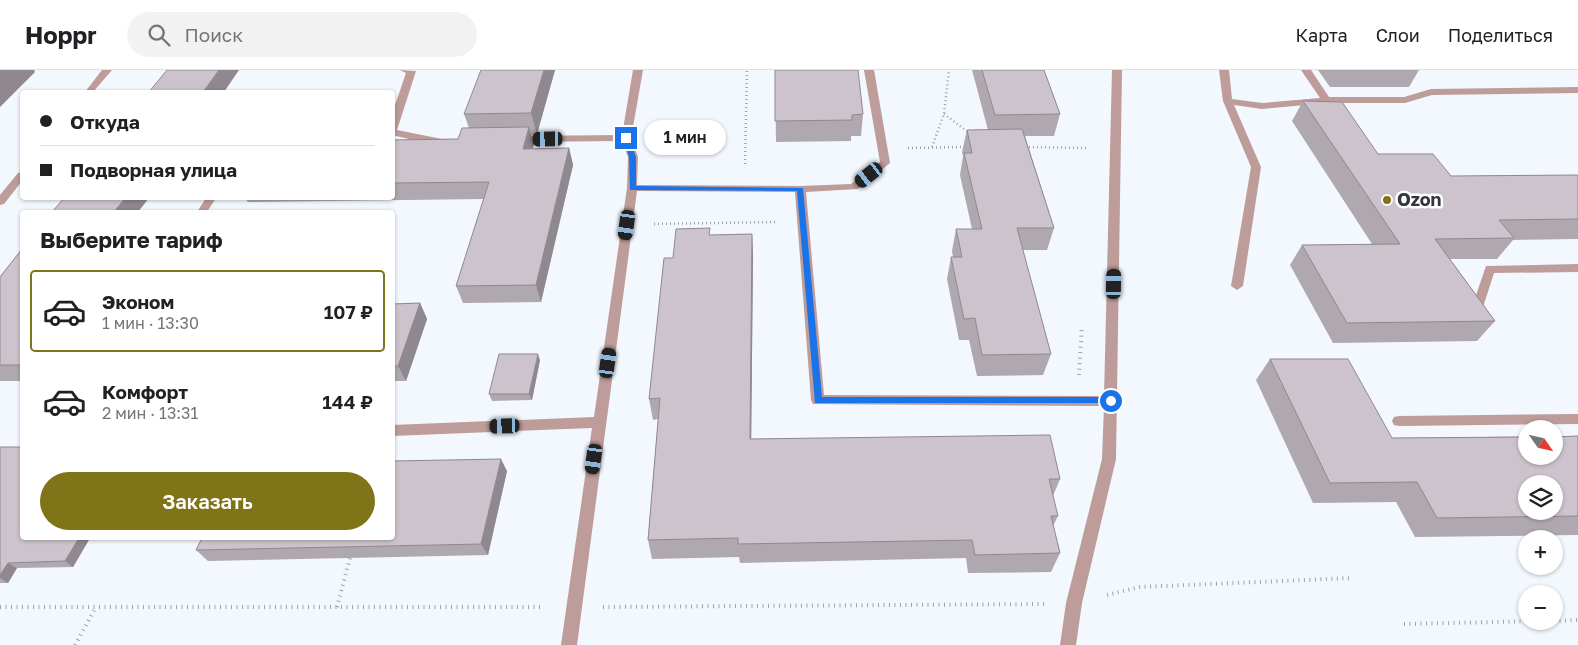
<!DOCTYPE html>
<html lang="ru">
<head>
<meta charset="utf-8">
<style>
	:root { --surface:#fff; --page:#f2f2f2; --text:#202124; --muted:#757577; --line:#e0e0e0; --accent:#7f7417 }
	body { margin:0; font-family:"Golos Text",sans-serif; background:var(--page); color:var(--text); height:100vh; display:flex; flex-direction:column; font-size:19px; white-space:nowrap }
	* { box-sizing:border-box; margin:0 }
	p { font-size:16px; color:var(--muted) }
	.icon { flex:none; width:28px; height:28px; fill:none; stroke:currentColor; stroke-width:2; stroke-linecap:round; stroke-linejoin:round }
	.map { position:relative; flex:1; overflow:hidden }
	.drawer { position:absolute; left:20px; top:140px; width:375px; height:330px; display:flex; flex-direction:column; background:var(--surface); border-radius:5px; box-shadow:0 1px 4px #0004 }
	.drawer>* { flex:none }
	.guide { position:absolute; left:20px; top:20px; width:375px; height:110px; border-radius:5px; box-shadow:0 1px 4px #0004; display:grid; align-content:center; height:110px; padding:0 20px; background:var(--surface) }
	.needle { width:32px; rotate:124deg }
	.tools { position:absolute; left:1518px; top:350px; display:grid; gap:10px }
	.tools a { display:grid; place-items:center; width:45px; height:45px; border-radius:50%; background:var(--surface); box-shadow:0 1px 4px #0004; font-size:25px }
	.end { position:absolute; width:22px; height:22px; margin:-11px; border:6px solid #1a73e8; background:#fff; box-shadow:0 0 0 2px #fff }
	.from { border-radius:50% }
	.bubble { position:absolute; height:35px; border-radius:18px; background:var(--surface); box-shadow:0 1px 4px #0004; font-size:16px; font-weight:600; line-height:35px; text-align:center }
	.car { position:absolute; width:15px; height:30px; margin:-15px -8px; border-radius:6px; box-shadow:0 0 4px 1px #0007; background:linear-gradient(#222 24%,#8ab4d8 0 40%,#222 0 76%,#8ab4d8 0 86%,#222 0) }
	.guide b { display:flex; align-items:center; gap:18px; height:48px; font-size:19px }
	.guide b+b { border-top:1px solid var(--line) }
	.guide i { width:12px; height:12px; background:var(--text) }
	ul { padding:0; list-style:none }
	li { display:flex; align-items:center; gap:15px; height:82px; margin:0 10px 8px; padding:0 10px; border:2px solid transparent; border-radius:5px }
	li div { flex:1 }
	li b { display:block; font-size:19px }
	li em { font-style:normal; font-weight:600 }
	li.on { border-color:var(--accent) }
	li>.icon { width:45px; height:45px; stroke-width:1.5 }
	h2 { padding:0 20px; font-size:22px; line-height:60px }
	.cta { display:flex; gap:10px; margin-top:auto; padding:10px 20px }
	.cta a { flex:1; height:58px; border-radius:30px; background:var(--accent); color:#fff; font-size:20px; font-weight:600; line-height:58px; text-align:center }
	header { display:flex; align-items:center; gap:30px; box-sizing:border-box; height:70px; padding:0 25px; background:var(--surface); border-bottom:1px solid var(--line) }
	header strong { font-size:24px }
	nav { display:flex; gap:28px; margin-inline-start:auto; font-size:18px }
	.search { width:350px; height:45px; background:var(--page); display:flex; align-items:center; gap:12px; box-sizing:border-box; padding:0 18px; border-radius:28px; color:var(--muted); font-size:19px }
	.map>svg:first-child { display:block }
</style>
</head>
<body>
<header>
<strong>Hoppr</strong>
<div class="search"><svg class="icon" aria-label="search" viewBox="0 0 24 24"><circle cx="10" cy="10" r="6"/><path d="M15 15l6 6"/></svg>Поиск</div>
<nav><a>Карта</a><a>Слои</a><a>Поделиться</a></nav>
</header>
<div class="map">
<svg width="1578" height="575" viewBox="0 0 1578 575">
	<rect width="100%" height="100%" fill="#f3f7fe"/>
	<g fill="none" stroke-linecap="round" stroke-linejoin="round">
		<g stroke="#a0a4aa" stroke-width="2.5" stroke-dasharray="1 3" stroke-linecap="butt">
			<path d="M 944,44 L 969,63"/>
			<path d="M 932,77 L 944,44 L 949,0"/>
			<path d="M 1025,77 L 1089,78"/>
			<path d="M 908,78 L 966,77"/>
			<path d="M 745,94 L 747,0"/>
			<path d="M 654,154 L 775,152"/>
		</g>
		<g stroke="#a0a4aa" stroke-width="4" stroke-dasharray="1 4.5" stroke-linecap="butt">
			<path d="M 1079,305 L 1082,256"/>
			<path d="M 1107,525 L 1140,517 L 1352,508"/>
			<path d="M 0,537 L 544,537"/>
			<path d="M 337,537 L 350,488"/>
			<path d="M 603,537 L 1044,534"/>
			<path d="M 1554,551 L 1578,550"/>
			<path d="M 1404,554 L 1539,551"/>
			<path d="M 75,575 L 96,537"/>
		</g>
		<g fill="#bd9c99" fill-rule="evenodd">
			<path d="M 102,0 L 112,0 L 93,22 L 85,22 Z"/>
			<path d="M 400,0 L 416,1 L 397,60 L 442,69 L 442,73 L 430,74 L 392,65 L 392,44 L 406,3 Z"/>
			<path d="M 633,0 L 643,0 L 631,68 L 638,87 L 637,115 L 800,116 L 851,114 L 880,92 L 864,0 L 874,0 L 890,93 L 858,119 L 806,122 L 824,325 L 1104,326 L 1112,0 L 1122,0 L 1116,389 L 1082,533 L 1076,575 L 1060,575 L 1066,533 L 1102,389 L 1104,336 L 813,334 L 811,330 L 795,122 L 637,121 L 577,575 L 561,575 L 592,358 L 392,366 L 392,355 L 594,347 L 627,118 L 628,87 L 622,71 L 516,72 L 511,69 L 516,66 L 622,65 Z"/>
			<path d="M 1219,0 L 1229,0 L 1232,29 L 1262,33 L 1320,28 L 1301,0 L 1311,0 L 1329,27 L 1404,27 L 1431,19 L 1578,17 L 1578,23 L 1432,25 L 1405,33 L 1326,33 L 1262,39 L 1234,35 L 1261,97 L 1243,216 L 1237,220 L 1231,216 L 1251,97 L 1223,31 Z"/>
			<path d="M 22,102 L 22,111 L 4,134 L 0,135 L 0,125 L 18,103 Z"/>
			<path d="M 206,128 L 216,128 L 207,142 L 197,142 Z"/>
			<path d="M 1578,194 L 1578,202 L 1494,203 L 1483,237 L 1479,238 L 1473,234 L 1486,196 Z"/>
			<path d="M 1578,344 L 1578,354 L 1399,356 L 1394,355 L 1392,351 L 1394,347 L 1399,346 Z"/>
		</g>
	</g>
	<g fill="#b0a8af">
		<path d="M 555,0 L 537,64 L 531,65 L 534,74 L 533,79 L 569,78 L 573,95 L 541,232 L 463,233 L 456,216 L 484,129 L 248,132 L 245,128 L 392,128 L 392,70 L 458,69 L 469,58 L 464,44 Z"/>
		<path d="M 775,0 L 863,44 L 861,66 L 851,66 L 851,71 L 776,72 Z"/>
		<path d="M 972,0 L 1044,0 L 1060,44 L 1054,66 L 1025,66 L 1054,158 L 1047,180 L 1022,180 L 1051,284 L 1043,305 L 977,306 L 969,270 L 959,270 L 947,209 L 951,187 L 953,187 L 952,181 L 956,159 L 972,159 L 960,105 L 963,86 L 962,82 L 967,60 L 988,60 Z"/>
		<path d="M 1318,0 L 1419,0 L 1409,17 L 1330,17 Z"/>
		<path d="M 1303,31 L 1378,84 L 1451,106 L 1578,105 L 1578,169 L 1513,170 L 1497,189 L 1450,189 L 1495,251 L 1477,271 L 1333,273 L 1290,195 L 1302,175 L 1372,174 L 1292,51 Z"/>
		<path d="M 752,164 L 753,186 L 751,369 L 1060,409 L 1053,426 L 1058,446 L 1053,456 L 1060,483 L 1051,502 L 968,503 L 966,488 L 740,493 L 739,487 L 652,489 L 648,470 L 658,349 L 653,350 L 649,329 L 673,188 L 710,165 Z"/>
		<path d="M 22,179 L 22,311 L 0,311 L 0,207 Z"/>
		<path d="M 420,233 L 427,249 L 406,311 L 392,311 L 392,234 Z"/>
		<path d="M 1270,289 L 1392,368 L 1578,366 L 1578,465 L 1415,467 L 1396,432 L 1313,433 L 1256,310 Z"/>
		<path d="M 540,290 L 532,330 L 492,331 L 489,324 Z"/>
		<path d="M 0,377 L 90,468 L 73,497 L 17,498 L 8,513 L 0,513 Z"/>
		<path d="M 507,401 L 488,485 L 208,491 L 196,480 Z"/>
	</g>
	<g fill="#90888f">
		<path d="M 0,0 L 34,0 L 35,2 L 0,37 Z"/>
		<path d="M 219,0 L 239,0 L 224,22 L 203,22 Z"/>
		<path d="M 544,0 L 555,0 L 537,64 L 531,43 Z"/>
		<path d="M 529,57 L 534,74 L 528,96 L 523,79 Z"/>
		<path d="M 569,78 L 573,95 L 541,232 L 536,215 Z"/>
		<path d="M 125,128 L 149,128 L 138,142 L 114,142 Z"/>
		<path d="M 752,164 L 753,186 L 751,390 L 750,369 Z"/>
		<path d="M 420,233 L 427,249 L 406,311 L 398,296 Z"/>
		<path d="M 538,284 L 540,290 L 532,330 L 529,324 Z"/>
		<path d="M 501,389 L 507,401 L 488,485 L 481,474 Z"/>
		<path d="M 79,468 L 90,468 L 73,497 L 65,491 Z"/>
		<path d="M 8,493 L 17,498 L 8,513 L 0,508 L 0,505 Z"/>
	</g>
	<g fill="#cdc3cc" stroke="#90888f" fill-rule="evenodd">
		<path d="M 167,0 L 219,0 L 203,22 L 149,22 Z"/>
		<path d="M 481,0 L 544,0 L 531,43 L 464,44 Z"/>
		<path d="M 775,0 L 858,0 L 863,44 L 852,45 L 852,50 L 775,51 Z"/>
		<path d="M 982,0 L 1044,0 L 1060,44 L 995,45 Z"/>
		<path d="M 1303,31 L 1342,32 L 1378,84 L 1433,84 L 1451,106 L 1578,105 L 1578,149 L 1499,150 L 1514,168 L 1435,169 L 1495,251 L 1347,253 L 1302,175 L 1400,174 Z"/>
		<path d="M 529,57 L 523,79 L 569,78 L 536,215 L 456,216 L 489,112 L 392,113 L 392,70 L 458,69 L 462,58 Z"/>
		<path d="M 1022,59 L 1054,158 L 1017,158 L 1051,284 L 982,285 L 975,248 L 964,249 L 951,187 L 962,187 L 956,159 L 982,159 L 964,83 L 972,83 L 967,60 Z"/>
		<path d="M 64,128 L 125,128 L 114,142 L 52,142 Z"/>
		<path d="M 710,158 L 709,165 L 752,164 L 750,369 L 1050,365 L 1060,409 L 1049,409 L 1058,446 L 1051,446 L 1060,483 L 975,485 L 972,470 L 738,474 L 738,468 L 648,470 L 660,328 L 649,329 L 664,188 L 673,188 L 676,159 Z"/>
		<path d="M 22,179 L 22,295 L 0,295 L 0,207 Z"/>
		<path d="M 420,233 L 398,296 L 392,296 L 392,234 Z"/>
		<path d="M 499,284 L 538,284 L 529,324 L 489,324 Z"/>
		<path d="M 1270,289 L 1348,289 L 1392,368 L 1526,367 L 1526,386 L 1554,386 L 1554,367 L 1578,366 L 1578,446 L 1437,448 L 1417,412 L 1330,413 ZM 1526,414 L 1554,414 L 1554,441 L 1526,441 Z"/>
		<path d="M 0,377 L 22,377 L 22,468 L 79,468 L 65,491 L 8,493 L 0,505 Z"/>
		<path d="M 501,389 L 481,474 L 196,480 L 202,468 L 392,468 L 392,391 Z"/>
	</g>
	<path fill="#1a73e8" d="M 626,66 L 629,68 L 636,87 L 636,116 L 803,118 L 822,327 L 1111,327 L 1114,328 L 1114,333 L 815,333 L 797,121 L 630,120 L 629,87 L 623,68 Z"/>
	<circle fill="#7f7417" stroke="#fff" stroke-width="2" cx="1387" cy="130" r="5"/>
	<g text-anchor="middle" stroke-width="5" stroke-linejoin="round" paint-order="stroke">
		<g font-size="18" font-weight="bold" fill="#33363a" stroke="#fff" text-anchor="start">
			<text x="1397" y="136">Ozon</text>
		</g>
	</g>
</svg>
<div class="tools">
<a><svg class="needle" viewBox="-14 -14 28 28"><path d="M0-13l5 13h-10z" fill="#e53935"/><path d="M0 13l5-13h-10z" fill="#757577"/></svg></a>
<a><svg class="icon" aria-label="layers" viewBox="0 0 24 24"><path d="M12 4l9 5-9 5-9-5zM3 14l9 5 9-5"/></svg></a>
<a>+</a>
<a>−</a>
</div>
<i class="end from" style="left:1111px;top:331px"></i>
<i class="end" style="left:626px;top:68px"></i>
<div class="bubble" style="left:644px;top:50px;width:82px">1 мин</div>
<i class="car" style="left:548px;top:69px;rotate:269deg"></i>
<i class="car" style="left:869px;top:105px;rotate:232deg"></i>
<i class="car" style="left:627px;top:155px;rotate:188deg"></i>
<i class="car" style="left:1114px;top:214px;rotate:1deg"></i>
<i class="car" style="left:608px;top:293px;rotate:8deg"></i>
<i class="car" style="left:505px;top:356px;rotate:268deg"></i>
<i class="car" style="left:594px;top:389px;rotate:188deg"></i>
<div class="guide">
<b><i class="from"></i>Откуда</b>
<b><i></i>Подворная улица</b>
</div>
<section class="drawer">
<h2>Выберите тариф</h2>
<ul>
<li class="on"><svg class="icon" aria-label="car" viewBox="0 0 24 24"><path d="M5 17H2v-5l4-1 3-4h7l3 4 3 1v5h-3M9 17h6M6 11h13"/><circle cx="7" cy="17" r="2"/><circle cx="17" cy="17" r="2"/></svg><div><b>Эконом</b><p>1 мин · 13:30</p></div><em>107 ₽</em></li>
<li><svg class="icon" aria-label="car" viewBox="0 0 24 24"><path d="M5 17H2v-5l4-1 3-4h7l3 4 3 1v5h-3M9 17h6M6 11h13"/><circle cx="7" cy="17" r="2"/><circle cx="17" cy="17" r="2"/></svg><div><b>Комфорт</b><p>2 мин · 13:31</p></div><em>144 ₽</em></li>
</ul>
<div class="cta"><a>Заказать</a></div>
</section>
</div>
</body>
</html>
